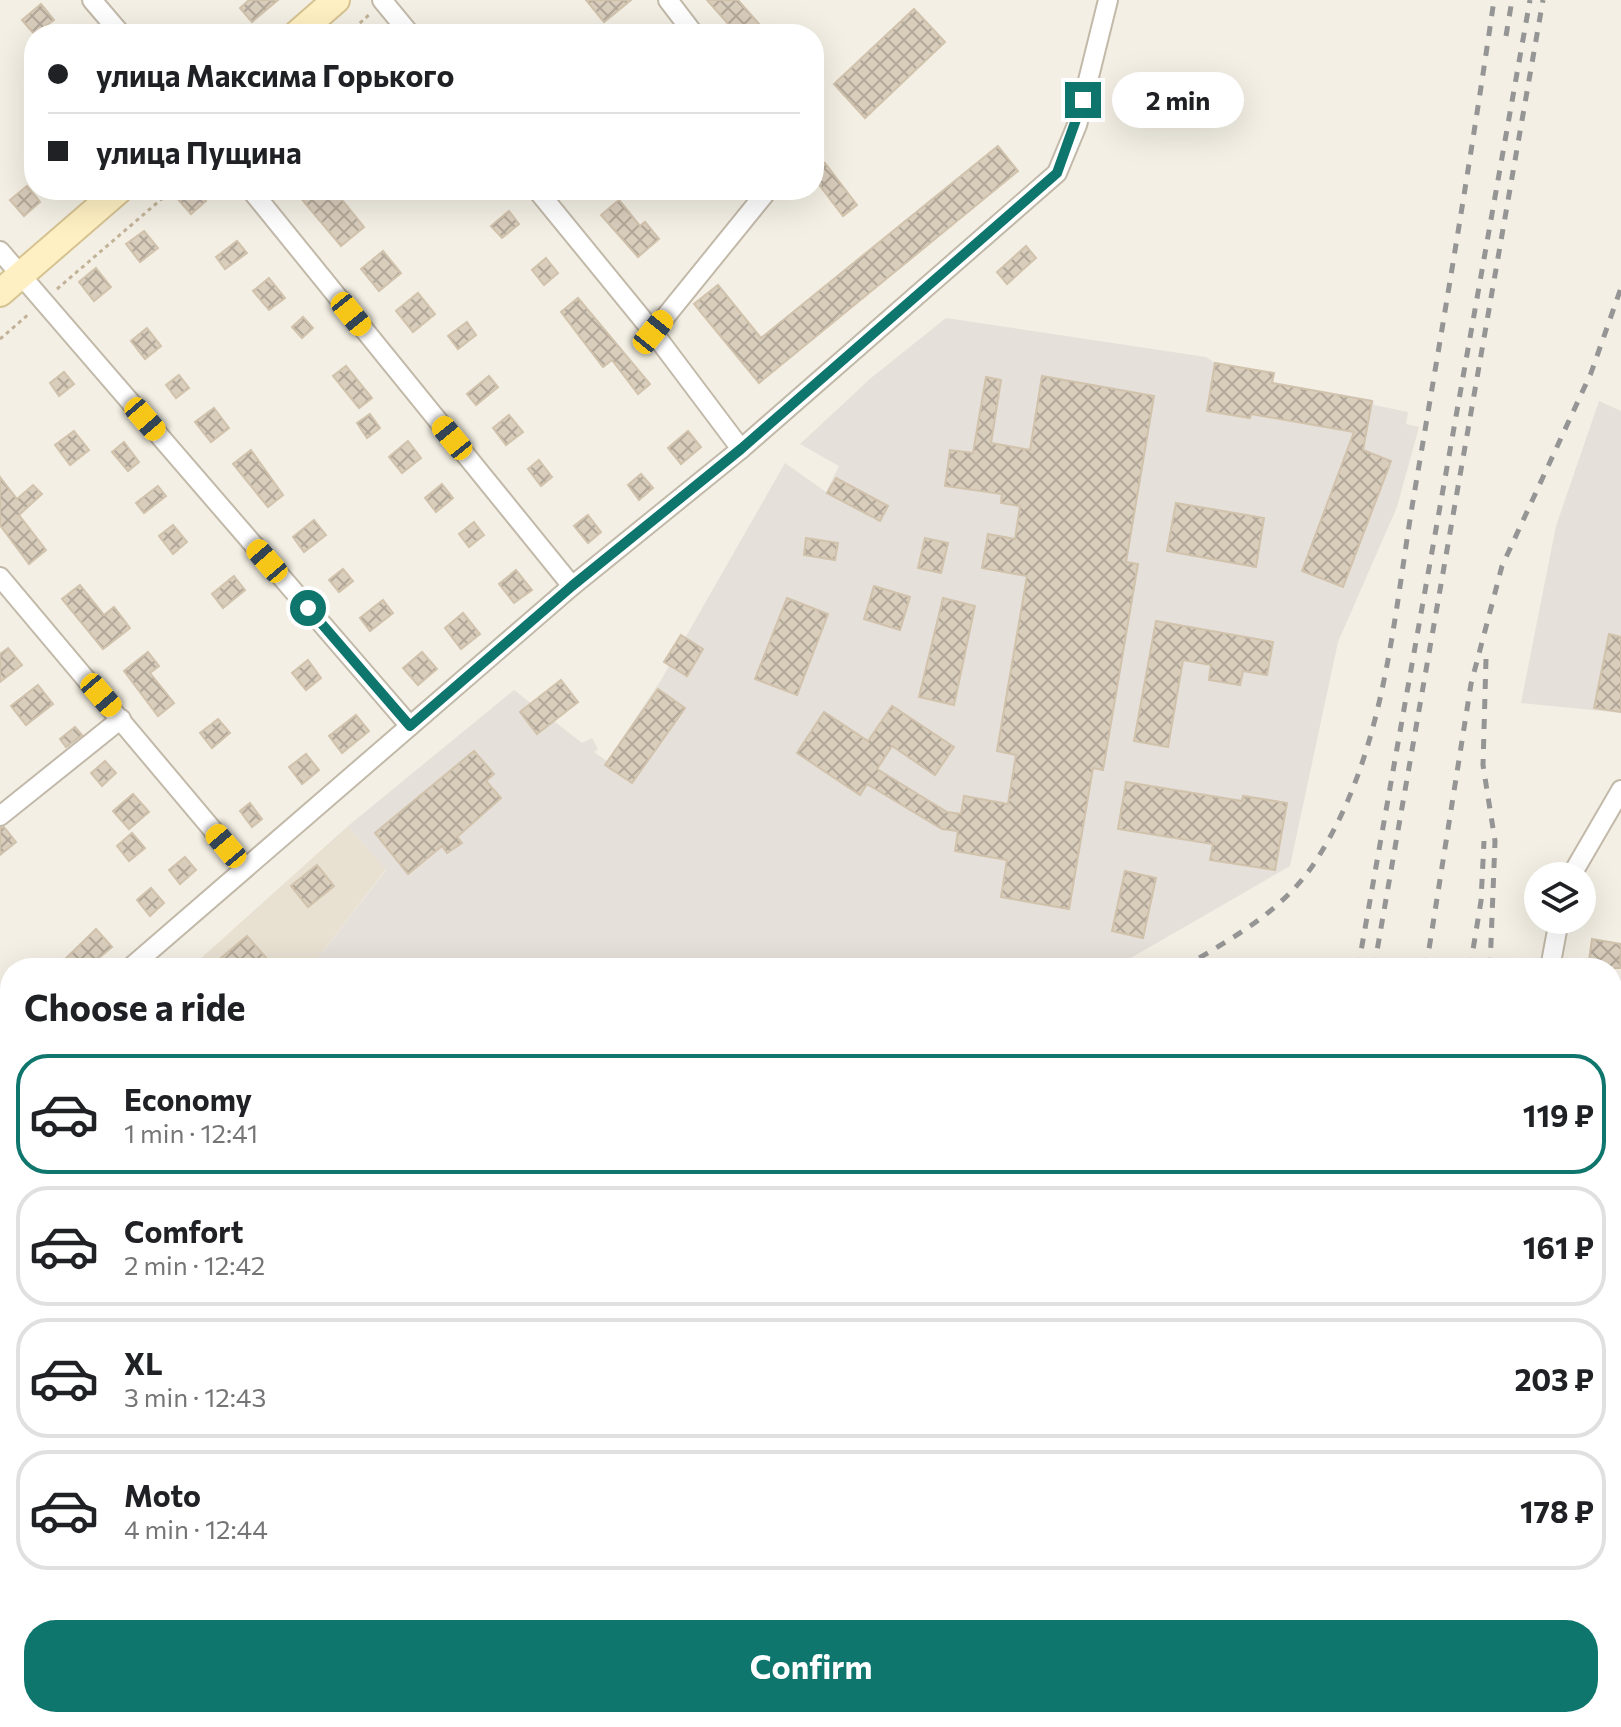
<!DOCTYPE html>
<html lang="en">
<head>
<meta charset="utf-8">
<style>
	:root { --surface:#fff; --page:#f2f2f2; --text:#202124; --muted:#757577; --line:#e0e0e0; --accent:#0f766e }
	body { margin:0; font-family:Commissioner,sans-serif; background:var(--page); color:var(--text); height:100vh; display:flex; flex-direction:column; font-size:30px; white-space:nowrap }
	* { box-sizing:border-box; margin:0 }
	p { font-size:26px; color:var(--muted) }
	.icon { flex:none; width:44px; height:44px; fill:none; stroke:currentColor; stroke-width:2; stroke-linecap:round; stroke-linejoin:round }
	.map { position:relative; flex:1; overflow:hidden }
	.details { position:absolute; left:0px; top:958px; width:1622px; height:770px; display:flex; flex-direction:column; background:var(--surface); border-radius:32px 32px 0 0; box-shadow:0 8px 32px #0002 }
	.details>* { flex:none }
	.top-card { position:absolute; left:24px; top:24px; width:800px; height:176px; border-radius:32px; box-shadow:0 8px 32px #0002; display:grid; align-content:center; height:176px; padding:0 24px; background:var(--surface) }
	.fabs { position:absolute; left:1524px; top:862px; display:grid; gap:16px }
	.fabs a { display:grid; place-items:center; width:72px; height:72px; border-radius:50%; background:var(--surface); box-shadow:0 8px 32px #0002; font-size:40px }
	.end { position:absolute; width:36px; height:36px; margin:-18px; border:10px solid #0f766e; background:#fff; box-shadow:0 0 0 4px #fff }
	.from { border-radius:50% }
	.bubble { position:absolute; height:56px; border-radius:28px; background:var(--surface); box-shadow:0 8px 32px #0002; font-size:26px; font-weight:700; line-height:56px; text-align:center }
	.car { position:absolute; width:24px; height:48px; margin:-24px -12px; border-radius:10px; box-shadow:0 0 6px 2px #0007; background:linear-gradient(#f5c518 24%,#345 0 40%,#f5c518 0 76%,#345 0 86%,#f5c518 0) }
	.top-card b { display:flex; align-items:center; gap:28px; height:76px; font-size:30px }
	.top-card b+b { border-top:2px solid var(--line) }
	.top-card i { width:20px; height:20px; background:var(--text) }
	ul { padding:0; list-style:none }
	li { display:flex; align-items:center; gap:24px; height:120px; margin:0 16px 12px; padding:0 8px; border:4px solid var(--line); border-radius:32px }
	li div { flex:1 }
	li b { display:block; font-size:30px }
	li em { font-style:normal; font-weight:700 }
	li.current { border-color:var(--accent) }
	li>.icon { width:72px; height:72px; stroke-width:1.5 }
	h2 { padding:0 24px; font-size:36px; line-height:96px }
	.button { display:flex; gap:16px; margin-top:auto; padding:16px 24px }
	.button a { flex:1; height:92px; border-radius:32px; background:var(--accent); color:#fff; font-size:32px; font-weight:700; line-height:92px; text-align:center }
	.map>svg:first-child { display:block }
</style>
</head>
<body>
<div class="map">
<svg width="1621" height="1727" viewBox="0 0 1621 1727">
	<defs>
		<pattern id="building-cross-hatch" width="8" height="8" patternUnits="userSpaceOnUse" patternTransform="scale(2)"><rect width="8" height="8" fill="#d9cdbc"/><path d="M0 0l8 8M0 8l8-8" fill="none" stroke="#b2a89a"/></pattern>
	</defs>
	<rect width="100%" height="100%" fill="#f3efe4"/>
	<g fill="#e8e1d2">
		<path d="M 348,826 L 386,869 L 310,968 L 190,968 Z"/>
		<path d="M 1612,1395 L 1621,1398 L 1621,1727 L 1431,1727 L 1434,1718 L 1612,1718 Z"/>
	</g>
	<g fill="#e5e0d9">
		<path d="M 946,318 L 1206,357 L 1215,363 L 1274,373 L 1273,382 L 1373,400 L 1374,405 L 1408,412 L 1406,424 L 1419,427 L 1397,507 L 1338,642 L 1290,866 L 1129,959 L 1091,968 L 1019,962 L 1025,968 L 310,968 L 386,870 L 348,826 L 514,690 L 582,743 L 592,738 L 598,749 L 594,752 L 607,761 L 661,680 L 785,463 L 826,492 L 839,466 L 800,444 L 871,378 Z"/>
		<path d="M 1599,401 L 1621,411 L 1621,713 L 1521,703 L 1556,526 Z"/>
		<path d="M 1621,1160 L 1621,1398 L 1612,1395 L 1612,1196 Z"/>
		<path d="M 700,1718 L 985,1718 L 978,1727 L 708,1727 Z"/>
		<path d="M 1009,1718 L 1143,1718 L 1146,1727 L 1004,1727 Z"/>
	</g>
	<path fill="#f5dad7" d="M 118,1718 L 720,1718 L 722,1720 L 716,1727 L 126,1727 Z"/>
	<g fill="url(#building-cross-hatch)" stroke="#d1c2ac" stroke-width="2">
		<path d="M 249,0 L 278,0 L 252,22 L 240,8 Z"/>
		<path d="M 586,0 L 631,0 L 604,22 Z"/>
		<path d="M 707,0 L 738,0 L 768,34 L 737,34 Z"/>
		<path d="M 41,4 L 54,20 L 34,34 L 22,20 Z"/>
		<path d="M 914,9 L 945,42 L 865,118 L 834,84 Z"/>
		<path d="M 998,146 L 1018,171 L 759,383 L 694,304 L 718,285 L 761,338 Z"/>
		<path d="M 825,163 L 857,205 L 843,216 L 814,178 L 814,171 Z"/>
		<path d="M 27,186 L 40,202 L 24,216 L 10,200 Z"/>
		<path d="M 184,190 L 197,190 L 206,201 L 191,214 L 176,197 Z"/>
		<path d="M 294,190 L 334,190 L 364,227 L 341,246 Z"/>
		<path d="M 619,200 L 640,226 L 645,222 L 659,239 L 638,257 L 601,215 Z"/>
		<path d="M 509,211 L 519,224 L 502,238 L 491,226 Z"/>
		<path d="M 144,231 L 158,248 L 140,262 L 126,244 Z"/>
		<path d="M 237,241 L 247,253 L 225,269 L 216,257 Z"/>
		<path d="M 1026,246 L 1036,258 L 1007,284 L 997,272 Z"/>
		<path d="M 383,251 L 401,273 L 379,291 L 361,269 Z"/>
		<path d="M 546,258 L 558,273 L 544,285 L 532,270 Z"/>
		<path d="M 96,268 L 111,287 L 94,301 L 79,282 Z"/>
		<path d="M 269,278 L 285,298 L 269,310 L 253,291 Z"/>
		<path d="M 418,293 L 435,314 L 413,332 L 396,311 Z"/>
		<path d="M 578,298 L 650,384 L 638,394 L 612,360 L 603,367 L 561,312 Z"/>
		<path d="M 303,317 L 313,328 L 302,338 L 292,327 Z"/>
		<path d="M 467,322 L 476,335 L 458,349 L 448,336 Z"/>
		<path d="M 147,328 L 161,346 L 145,359 L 131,341 Z"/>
		<path d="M 1215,363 L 1274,373 L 1272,383 L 1372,401 L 1363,450 L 1391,461 L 1343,587 L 1302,571 L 1354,432 L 1251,414 L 1250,418 L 1207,411 Z"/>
		<path d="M 346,366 L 372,398 L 359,408 L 333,376 Z"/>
		<path d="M 64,372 L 74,384 L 59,396 L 50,383 Z"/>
		<path d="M 179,375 L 189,388 L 176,398 L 166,385 Z"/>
		<path d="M 489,376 L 498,387 L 476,405 L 467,394 Z"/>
		<path d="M 1042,376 L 1154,396 L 1126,562 L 1138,564 L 1103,770 L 1093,768 L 1069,909 L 1001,897 L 1007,860 L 955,851 L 958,831 L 942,829 L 867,784 L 860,795 L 797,753 L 824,712 L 868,741 L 892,706 L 954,747 L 935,775 L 892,746 L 877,769 L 947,812 L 961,814 L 964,796 L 1008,804 L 1016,755 L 997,751 L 1027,576 L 982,568 L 988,534 L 1015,539 L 1020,506 L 1001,503 L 1002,494 L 945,486 L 950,450 L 973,453 L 986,377 L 1001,380 L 991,443 L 1030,450 Z"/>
		<path d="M 214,408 L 229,428 L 211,442 L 195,422 Z"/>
		<path d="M 370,414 L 380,428 L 367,438 L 357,423 Z"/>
		<path d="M 509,415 L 523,432 L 506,445 L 493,428 Z"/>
		<path d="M 74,431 L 89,450 L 70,465 L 55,445 Z"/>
		<path d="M 688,431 L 701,447 L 681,464 L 668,448 Z"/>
		<path d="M 408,441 L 421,458 L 402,473 L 389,457 Z"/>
		<path d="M 124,442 L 139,462 L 128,471 L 112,452 Z"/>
		<path d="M 251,450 L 283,495 L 268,507 L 233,464 Z"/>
		<path d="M 539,460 L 552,477 L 541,486 L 528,469 Z"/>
		<path d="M 641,474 L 653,488 L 639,500 L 628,485 Z"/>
		<path d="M 0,477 L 17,499 L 33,485 L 42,494 L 19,515 L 46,550 L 29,564 L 0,525 Z"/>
		<path d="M 836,478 L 888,506 L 880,521 L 827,493 Z"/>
		<path d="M 442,484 L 453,498 L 436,512 L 425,498 Z"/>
		<path d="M 158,486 L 166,496 L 144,513 L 136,503 Z"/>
		<path d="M 1176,503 L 1264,518 L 1256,567 L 1167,551 Z"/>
		<path d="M 588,515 L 601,532 L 588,543 L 574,526 Z"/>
		<path d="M 314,520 L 326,535 L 304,552 L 293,537 Z"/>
		<path d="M 474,522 L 484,535 L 469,547 L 459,534 Z"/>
		<path d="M 173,525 L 187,542 L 173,554 L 159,536 Z"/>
		<path d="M 806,538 L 838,543 L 835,560 L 804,555 Z"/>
		<path d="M 925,538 L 948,543 L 941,573 L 918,568 Z"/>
		<path d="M 343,569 L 353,581 L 339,592 L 329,580 Z"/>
		<path d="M 516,570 L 532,590 L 514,603 L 499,584 Z"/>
		<path d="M 234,576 L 245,590 L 223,608 L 212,594 Z"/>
		<path d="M 80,585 L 104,615 L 114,607 L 130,628 L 103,649 L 62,599 Z"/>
		<path d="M 874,586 L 910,597 L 900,630 L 864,619 Z"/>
		<path d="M 787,598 L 828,614 L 797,695 L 755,679 Z"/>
		<path d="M 943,598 L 975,606 L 954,705 L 919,697 Z"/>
		<path d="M 383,600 L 393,613 L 370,631 L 360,618 Z"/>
		<path d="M 463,613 L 480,634 L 461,649 L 445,628 Z"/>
		<path d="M 1156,621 L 1273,642 L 1267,675 L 1243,671 L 1240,685 L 1209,680 L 1211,665 L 1183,660 L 1168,747 L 1134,741 Z"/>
		<path d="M 1609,634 L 1621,637 L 1621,712 L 1594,708 Z"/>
		<path d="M 681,635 L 703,649 L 687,676 L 664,662 Z"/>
		<path d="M 8,648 L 22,665 L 0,682 L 0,654 Z"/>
		<path d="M 148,652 L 159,666 L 150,673 L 174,703 L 158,716 L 124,671 Z"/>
		<path d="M 422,652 L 437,669 L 418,685 L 403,668 Z"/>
		<path d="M 308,660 L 321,678 L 306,690 L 292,673 Z"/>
		<path d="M 561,680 L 578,702 L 537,734 L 520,712 Z"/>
		<path d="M 38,685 L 53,704 L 26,725 L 11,706 Z"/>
		<path d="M 658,689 L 685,708 L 632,783 L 605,765 Z"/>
		<path d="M 356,715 L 369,731 L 342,753 L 329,736 Z"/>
		<path d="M 218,719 L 230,733 L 212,748 L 200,733 Z"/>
		<path d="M 75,727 L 82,735 L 66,747 L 60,739 Z"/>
		<path d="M 474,751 L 494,774 L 486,781 L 501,798 L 457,837 L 462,843 L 447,853 L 442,846 L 408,874 L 375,833 Z"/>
		<path d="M 306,754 L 319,770 L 302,784 L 289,767 Z"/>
		<path d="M 105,761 L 116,773 L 102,786 L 91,773 Z"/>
		<path d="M 1126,782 L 1242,801 L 1243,796 L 1287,803 L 1275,870 L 1210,860 L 1213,844 L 1118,829 Z"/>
		<path d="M 133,794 L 149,812 L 129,829 L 113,811 Z"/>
		<path d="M 250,803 L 262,819 L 252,827 L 240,811 Z"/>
		<path d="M 4,827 L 16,842 L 0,855 L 0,828 Z"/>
		<path d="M 132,833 L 145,848 L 129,861 L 117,846 Z"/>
		<path d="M 185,857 L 196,870 L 180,884 L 169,870 Z"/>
		<path d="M 317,865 L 334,886 L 308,907 L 291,886 Z"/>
		<path d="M 1125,871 L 1156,878 L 1143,938 L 1112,931 Z"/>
		<path d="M 151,888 L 164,903 L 150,916 L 137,900 Z"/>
		<path d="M 96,929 L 112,947 L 87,968 L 56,968 Z"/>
		<path d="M 247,936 L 268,960 L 259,968 L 209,968 Z"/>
		<path d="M 1592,939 L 1621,944 L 1620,968 L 1588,968 Z"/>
	</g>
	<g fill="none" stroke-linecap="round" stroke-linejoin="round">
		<defs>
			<g id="street">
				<path d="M 92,0 L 121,34"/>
				<path d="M 382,0 L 410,34"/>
				<path d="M 668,0 L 694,34"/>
				<path d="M 251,190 L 572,586"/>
				<path d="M 537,190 L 653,332 L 741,449"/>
				<path d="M 0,251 L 410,726"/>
				<path d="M 653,332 L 768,190"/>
				<path d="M 0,577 L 244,867"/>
				<path d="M 0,816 L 121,719"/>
				<path d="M 1571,876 L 1621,790"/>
				<path d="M 130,968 L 572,586 L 741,449 L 1057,173 L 1077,125 L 1108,0"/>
				<path d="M 1550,968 L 1559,920"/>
				<path d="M 1612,1019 L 1621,1021"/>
				<path d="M 0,1083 L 10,1074"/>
				<path d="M 0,1090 L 10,1103"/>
				<path d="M 1612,1549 L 1621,1552"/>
				<path d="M 0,1700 L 10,1690"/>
				<path d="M 1404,1727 L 1407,1718"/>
				<path d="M 1618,1727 L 1621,1720"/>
			</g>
			<g id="secondary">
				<path d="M 297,34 L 336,0"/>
				<path d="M 0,293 L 119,190"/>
				<path d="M 0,1631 L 10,1643"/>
				<path d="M 75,1718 L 82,1727"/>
			</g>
		</defs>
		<use href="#street" stroke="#c2b9a9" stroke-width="22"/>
		<use href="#secondary" stroke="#d6c391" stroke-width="30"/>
		<g stroke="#c2b297" stroke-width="3" stroke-dasharray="4 4" stroke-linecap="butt">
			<path d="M 348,34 L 371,13"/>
			<path d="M 57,289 L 172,190"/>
			<path d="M 0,339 L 30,313"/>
			<path d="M 0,1585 L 10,1597"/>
			<path d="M 127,1718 L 135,1727"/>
		</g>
		<use href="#street" stroke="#fff" stroke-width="18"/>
		<use href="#secondary" stroke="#fff0c3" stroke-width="26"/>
		<g stroke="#959595" stroke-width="5" stroke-dasharray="10 10" stroke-linecap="butt">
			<path d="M 1506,36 L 1512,0"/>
			<path d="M 1486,659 L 1483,765 L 1495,841 L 1490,968"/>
			<path d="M 1182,968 C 1233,938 1285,910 1317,859 C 1386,751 1393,618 1414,495 C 1442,330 1470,165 1494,0"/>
			<path d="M 1358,968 L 1530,0"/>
			<path d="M 1374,968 L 1543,0"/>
			<path d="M 1426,968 L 1471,684 L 1502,566 L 1591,373 L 1621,288"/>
			<path d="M 1470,968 L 1481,901 L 1484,841"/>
			<path d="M 1223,1727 L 1225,1718"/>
			<path d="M 1241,1727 L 1243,1718"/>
		</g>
	</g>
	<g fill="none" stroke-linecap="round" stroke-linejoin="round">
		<path stroke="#0f766e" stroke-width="10" d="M 308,608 L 410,726 L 572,586 L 741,449 L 1057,173 L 1083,100"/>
	</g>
</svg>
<div class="fabs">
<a><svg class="icon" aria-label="layers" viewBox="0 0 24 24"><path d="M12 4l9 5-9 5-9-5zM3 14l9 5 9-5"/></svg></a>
</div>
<i class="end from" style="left:308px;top:608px"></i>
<i class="end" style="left:1083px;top:100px"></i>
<div class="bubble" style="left:1112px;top:72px;width:132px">2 min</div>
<i class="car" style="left:351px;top:314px;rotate:141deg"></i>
<i class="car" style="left:653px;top:332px;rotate:39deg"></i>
<i class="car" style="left:145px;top:419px;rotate:139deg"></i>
<i class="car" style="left:452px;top:438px;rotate:321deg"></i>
<i class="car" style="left:267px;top:561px;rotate:319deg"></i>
<i class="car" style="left:101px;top:695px;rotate:139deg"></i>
<i class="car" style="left:226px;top:846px;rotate:320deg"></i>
<div class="top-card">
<b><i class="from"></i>улица Максима Горького</b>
<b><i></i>улица Пущина</b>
</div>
<section class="details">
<h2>Choose a ride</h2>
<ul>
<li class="current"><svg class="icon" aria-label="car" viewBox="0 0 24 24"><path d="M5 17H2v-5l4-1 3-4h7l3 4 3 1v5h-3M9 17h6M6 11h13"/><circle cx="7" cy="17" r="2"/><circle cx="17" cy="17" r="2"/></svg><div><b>Economy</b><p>1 min · 12:41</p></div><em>119 ₽</em></li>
<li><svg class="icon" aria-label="car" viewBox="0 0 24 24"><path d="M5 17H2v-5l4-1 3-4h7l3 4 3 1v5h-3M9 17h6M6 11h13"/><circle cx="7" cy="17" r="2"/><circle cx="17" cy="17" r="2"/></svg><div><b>Comfort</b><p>2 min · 12:42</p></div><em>161 ₽</em></li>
<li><svg class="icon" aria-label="car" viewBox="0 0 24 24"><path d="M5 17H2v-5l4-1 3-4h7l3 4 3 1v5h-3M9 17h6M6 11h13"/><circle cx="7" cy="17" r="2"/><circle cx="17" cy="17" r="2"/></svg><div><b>XL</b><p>3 min · 12:43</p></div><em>203 ₽</em></li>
<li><svg class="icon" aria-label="car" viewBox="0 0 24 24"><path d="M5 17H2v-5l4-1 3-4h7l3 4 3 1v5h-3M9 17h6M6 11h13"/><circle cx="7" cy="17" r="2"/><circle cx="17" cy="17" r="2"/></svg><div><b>Moto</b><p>4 min · 12:44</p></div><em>178 ₽</em></li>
</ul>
<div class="button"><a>Confirm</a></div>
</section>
</div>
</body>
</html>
